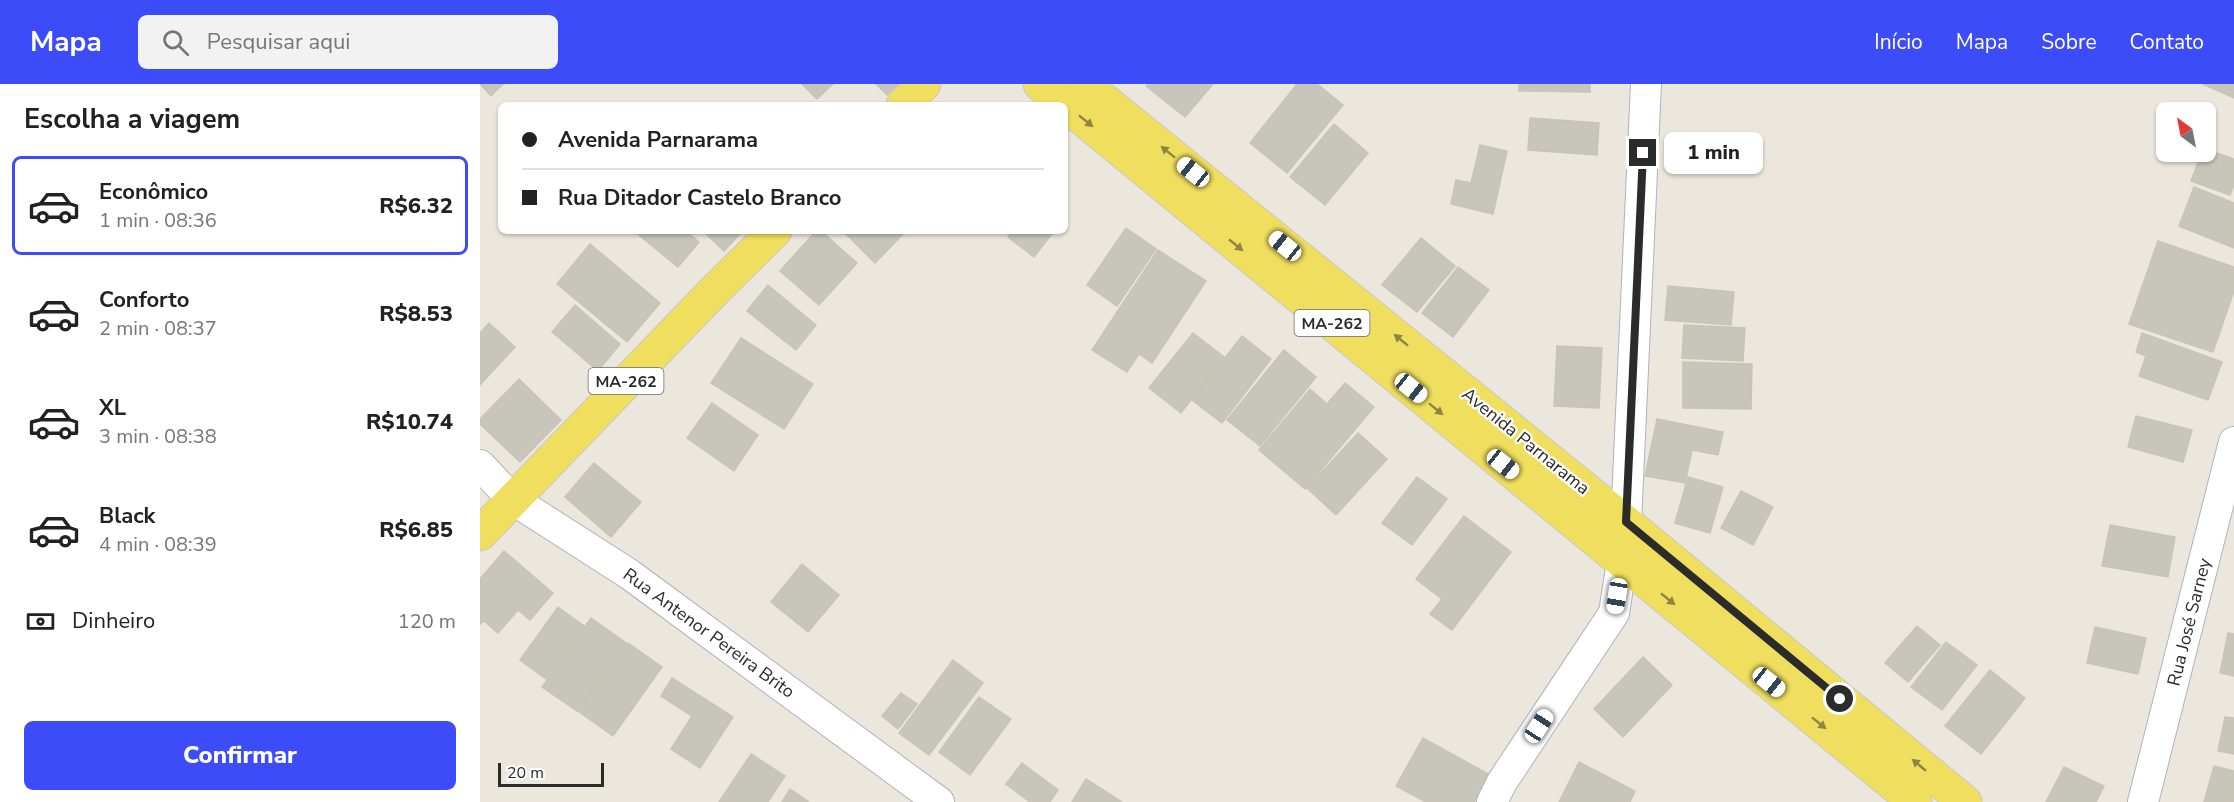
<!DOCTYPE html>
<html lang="pt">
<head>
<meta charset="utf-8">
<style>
	:root { --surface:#fff; --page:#f2f2f2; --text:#222; --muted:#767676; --line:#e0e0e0; --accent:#3d4cf9 }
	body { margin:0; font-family:"Nunito Sans",sans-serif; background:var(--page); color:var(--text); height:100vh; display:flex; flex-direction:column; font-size:22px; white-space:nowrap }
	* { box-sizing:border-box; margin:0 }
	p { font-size:20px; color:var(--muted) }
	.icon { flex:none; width:33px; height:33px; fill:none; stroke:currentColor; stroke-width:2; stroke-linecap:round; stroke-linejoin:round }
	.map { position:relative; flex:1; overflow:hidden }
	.sheet { display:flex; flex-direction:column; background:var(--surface); width:480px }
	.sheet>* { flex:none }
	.guide { position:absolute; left:18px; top:18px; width:570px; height:132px; border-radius:9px; box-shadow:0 2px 4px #0004; display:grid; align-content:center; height:132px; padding:0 24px; background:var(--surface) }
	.needle { width:39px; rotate:328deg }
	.buttons { position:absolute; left:1676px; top:18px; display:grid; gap:12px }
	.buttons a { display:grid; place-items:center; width:60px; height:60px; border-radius:9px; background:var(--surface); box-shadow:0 2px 4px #0004; font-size:30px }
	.scale { position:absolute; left:18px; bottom:15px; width:106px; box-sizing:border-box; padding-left:6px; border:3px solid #2b2b2b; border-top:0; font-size:16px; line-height:21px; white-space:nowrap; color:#2b2b2b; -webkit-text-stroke:4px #fff; paint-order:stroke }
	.end { position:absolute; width:27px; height:27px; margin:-14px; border:8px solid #2b2b2b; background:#fff; box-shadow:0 0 0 3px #fff }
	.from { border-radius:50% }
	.bubble { position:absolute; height:42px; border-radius:9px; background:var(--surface); box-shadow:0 2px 4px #0004; font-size:20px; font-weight:800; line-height:42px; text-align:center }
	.car { position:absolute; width:18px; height:36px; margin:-18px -9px; border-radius:8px; box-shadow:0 0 4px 2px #0007; background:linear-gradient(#fff 24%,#345 0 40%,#fff 0 76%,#345 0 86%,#fff 0) }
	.guide b { display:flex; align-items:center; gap:21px; height:57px; font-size:22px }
	.guide b+b { border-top:2px solid var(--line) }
	.guide i { width:15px; height:15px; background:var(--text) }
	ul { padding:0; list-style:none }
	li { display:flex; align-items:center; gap:18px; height:99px; margin:0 12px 9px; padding:0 12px; border:3px solid transparent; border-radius:9px }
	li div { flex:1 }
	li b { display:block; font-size:22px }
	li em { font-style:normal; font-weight:800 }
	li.on { border-color:var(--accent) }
	li>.icon { width:54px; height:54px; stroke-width:1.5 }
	h2 { padding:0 24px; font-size:27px; line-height:72px }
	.pay { display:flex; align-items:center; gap:15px; height:66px; padding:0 24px; font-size:22px }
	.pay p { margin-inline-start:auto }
	.button { display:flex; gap:12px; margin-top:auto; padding:12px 24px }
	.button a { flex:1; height:69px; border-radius:9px; background:var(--accent); color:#fff; font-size:24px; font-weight:800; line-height:69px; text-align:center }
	header { display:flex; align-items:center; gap:36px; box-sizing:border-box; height:84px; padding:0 30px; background:var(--accent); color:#fff }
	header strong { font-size:28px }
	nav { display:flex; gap:33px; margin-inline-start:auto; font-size:21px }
	.search { width:420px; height:54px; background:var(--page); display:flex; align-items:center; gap:15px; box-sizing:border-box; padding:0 21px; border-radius:9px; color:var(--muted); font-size:22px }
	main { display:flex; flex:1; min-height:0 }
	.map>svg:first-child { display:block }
</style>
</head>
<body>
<header>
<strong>Mapa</strong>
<div class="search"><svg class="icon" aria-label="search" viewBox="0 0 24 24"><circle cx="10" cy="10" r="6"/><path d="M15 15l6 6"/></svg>Pesquisar aqui</div>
<nav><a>Início</a><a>Mapa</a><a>Sobre</a><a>Contato</a></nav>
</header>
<main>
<section class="sheet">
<h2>Escolha a viagem</h2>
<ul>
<li class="on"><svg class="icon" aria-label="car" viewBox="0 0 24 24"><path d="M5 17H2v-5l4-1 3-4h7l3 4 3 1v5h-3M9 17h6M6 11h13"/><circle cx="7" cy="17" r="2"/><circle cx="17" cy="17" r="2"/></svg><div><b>Econômico</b><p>1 min · 08:36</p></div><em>R$6.32</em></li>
<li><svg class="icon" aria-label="car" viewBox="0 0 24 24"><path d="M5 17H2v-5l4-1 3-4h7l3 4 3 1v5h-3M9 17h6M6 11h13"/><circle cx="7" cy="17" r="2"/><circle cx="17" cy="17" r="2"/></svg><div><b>Conforto</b><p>2 min · 08:37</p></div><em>R$8.53</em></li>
<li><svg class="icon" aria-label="car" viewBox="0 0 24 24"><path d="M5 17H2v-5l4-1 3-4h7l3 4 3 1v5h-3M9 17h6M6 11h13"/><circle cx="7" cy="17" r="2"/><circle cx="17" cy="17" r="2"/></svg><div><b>XL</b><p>3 min · 08:38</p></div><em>R$10.74</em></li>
<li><svg class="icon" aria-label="car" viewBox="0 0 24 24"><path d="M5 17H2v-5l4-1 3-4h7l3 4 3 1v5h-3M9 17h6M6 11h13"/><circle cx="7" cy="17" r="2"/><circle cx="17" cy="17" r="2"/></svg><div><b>Black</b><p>4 min · 08:39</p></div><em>R$6.85</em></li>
</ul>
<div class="pay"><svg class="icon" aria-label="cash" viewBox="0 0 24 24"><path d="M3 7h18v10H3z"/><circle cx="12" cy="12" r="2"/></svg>Dinheiro<p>120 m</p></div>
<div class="button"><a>Confirmar</a></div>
</section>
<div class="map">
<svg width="1754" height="718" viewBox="0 0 1754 718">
	<rect width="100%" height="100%" fill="#ece7dd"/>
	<g fill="#c8c5bb" stroke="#c8c4b6" stroke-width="1.5">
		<path d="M 0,0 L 23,0 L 11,12 Z"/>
		<path d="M 322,0 L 353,0 L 337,15 Z"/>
		<path d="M 396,0 L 418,0 L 407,11 Z"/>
		<path d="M 668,0 L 733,0 L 705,33 L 666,2 Z"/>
		<path d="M 817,0 L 837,0 L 863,21 L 807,89 L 770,59 Z"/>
		<path d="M 1039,0 L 1110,0 L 1110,8 L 1039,7 Z"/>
		<path d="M 1723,0 L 1754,0 L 1754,14 Z"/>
		<path d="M 1050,34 L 1119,39 L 1117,71 L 1048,66 Z"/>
		<path d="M 854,40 L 888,69 L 845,121 L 810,93 Z"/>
		<path d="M 1000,61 L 1027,67 L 1013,130 L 971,120 L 976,96 L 991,99 Z"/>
		<path d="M 1725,65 L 1754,75 L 1754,100 L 1750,111 L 1711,97 L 1722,68 L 1725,68 Z"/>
		<path d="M 1714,103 L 1754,119 L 1754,164 L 1699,142 Z"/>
		<path d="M 646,144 L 676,165 L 637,222 L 607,201 Z"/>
		<path d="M 154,147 L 206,147 L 219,158 L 198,183 Z"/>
		<path d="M 223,147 L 263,147 L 244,167 Z"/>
		<path d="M 336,147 L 341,147 L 377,179 L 339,221 L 300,187 Z"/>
		<path d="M 363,147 L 420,147 L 423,150 L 395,179 Z"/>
		<path d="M 532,147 L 574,147 L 554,173 L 528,153 Z"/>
		<path d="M 941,154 L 975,182 L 937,228 L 902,201 Z"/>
		<path d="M 1678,157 L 1754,183 L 1754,207 L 1733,268 L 1649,240 Z"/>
		<path d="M 110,160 L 180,219 L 147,258 L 77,200 Z"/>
		<path d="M 678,166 L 726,197 L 672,279 L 659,270 L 647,288 L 612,266 Z"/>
		<path d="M 978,183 L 1009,206 L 973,253 L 942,229 Z"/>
		<path d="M 288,201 L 336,241 L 316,266 L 267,227 Z"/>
		<path d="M 1188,202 L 1254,208 L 1251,241 L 1185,236 Z"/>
		<path d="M 95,221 L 140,260 L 118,287 L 72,248 Z"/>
		<path d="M 9,239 L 35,263 L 0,301 L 0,249 Z"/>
		<path d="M 1204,241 L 1265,244 L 1263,277 L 1202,274 Z"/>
		<path d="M 713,249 L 744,273 L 701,329 L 669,304 Z"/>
		<path d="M 1662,249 L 1742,278 L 1728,316 L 1659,292 L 1666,272 L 1656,268 Z"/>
		<path d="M 762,252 L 791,275 L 742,339 L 712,316 Z"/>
		<path d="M 261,254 L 333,300 L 304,345 L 231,299 Z"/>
		<path d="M 1077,262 L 1122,264 L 1119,324 L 1074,322 Z"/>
		<path d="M 804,266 L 836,293 L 780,362 L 747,336 Z"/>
		<path d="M 1203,278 L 1272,280 L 1271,325 L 1203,324 Z"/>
		<path d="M 39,295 L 81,336 L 40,378 L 0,340 L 0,335 Z"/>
		<path d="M 865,299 L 894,323 L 825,405 L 779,366 L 830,305 L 847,320 Z"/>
		<path d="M 232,319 L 278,351 L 254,387 L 207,354 Z"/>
		<path d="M 1656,332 L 1712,346 L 1703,378 L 1648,363 Z"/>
		<path d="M 1177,335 L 1243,348 L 1238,371 L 1212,366 L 1205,399 L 1165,392 Z"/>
		<path d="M 878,349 L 907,375 L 856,431 L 827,404 Z"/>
		<path d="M 114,379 L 161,418 L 131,453 L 85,413 Z"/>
		<path d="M 937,393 L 967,415 L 932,461 L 902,439 Z"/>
		<path d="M 1208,393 L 1243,403 L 1230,449 L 1195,439 Z"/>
		<path d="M 1261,407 L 1293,423 L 1273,461 L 1241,444 Z"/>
		<path d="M 984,432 L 1031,468 L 972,546 L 950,530 L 962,515 L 936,495 Z"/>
		<path d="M 1630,441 L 1695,453 L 1688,493 L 1622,482 Z"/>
		<path d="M 24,467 L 73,509 L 50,536 L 38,526 L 18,549 L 4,537 L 0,540 L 0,495 Z"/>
		<path d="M 322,480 L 359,511 L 328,548 L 291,518 Z"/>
		<path d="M 78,523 L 104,542 L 66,595 L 40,576 Z"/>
		<path d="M 111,534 L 146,559 L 97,627 L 62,603 Z"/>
		<path d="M 1437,542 L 1460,561 L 1428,598 L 1405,579 Z"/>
		<path d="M 1615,543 L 1666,554 L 1658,590 L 1607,579 Z"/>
		<path d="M 1748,549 L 1754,550 L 1754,592 L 1740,589 Z"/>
		<path d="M 1466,558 L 1497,581 L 1462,626 L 1431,603 Z"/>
		<path d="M 148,559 L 182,583 L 133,652 L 98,627 Z"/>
		<path d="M 1163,573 L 1192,601 L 1143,653 L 1114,625 Z"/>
		<path d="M 473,576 L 503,599 L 449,671 L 419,649 Z"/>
		<path d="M 1510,586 L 1545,614 L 1501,670 L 1465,642 Z"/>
		<path d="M 192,594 L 253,633 L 220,684 L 191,665 L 212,632 L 181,612 Z"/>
		<path d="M 421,609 L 437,620 L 418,645 L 402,632 Z"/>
		<path d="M 499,613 L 531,635 L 490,691 L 459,668 Z"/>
		<path d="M 1745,633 L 1754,634 L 1754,670 L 1738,667 Z"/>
		<path d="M 943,654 L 1010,691 L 994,718 L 946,718 L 916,702 Z"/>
		<path d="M 271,670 L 305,692 L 288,718 L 239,718 Z"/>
		<path d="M 1099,678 L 1155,707 L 1150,718 L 1079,718 Z"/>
		<path d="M 542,679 L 578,706 L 570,718 L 550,718 L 526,700 Z"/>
		<path d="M 1734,682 L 1754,687 L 1754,718 L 1724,718 Z"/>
		<path d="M 1584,683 L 1624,702 L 1616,718 L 1566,718 Z"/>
		<path d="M 606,695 L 642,718 L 592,718 Z"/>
		<path d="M 310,705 L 329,718 L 302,718 Z"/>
	</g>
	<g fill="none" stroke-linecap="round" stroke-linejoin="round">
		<defs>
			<g id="minor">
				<path d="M 0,381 L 32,415 L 149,490 L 459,718"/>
				<path d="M 1146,439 L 1166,0"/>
				<path d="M 1012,718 L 1022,698 L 1134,529 L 1142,478"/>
				<path d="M 1663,718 L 1754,358"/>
			</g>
			<g id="primary">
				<path d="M 560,0 L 1435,718"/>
				<path d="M 604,0 L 1114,412 L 1485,718"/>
				<path d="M 423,21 L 444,0"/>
				<path d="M 0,450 L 237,204 L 295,147"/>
			</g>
		</defs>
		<use href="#minor" stroke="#b1b1be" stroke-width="32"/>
		<use href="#primary" stroke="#c8c8c8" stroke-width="35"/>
		<use href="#minor" stroke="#fff" stroke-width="30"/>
		<use href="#primary" stroke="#f0de5e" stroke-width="33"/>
	</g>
	<defs><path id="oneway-solid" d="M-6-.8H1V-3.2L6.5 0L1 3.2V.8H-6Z" transform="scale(1.5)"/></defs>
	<g fill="#8e8444">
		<use href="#oneway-solid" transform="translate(606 37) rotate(39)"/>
		<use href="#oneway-solid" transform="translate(688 68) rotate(-141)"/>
		<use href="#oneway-solid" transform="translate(756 161) rotate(39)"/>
		<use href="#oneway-solid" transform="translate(921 256) rotate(-141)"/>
		<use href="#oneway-solid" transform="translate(956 325) rotate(39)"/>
		<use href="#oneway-solid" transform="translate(1188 515) rotate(39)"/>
		<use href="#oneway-solid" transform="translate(1339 639) rotate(39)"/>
		<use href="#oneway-solid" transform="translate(1439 681) rotate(-140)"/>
	</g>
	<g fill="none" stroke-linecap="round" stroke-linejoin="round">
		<path stroke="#2b2b2b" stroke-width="8" d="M 1163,69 L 1146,438 L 1360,615"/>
	</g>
	<g text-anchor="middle" stroke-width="4.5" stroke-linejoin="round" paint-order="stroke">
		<g fill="#fff" stroke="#6b6b6b" stroke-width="1.5">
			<rect x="814.5" y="226" width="75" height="26" rx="4.5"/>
			<rect x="108.5" y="284" width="75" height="26" rx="4.5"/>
		</g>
		<g font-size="16" font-weight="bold" fill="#2b2b2b">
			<text x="852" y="245">MA-262</text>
			<text x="146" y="303">MA-262</text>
		</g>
		<g font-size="18" fill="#2b2b2b" stroke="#fff">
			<text transform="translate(1046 357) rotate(39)" y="6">Avenida Parnarama</text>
			<text transform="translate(1709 538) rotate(-76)" y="6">Rua José Sarney</text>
			<text transform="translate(229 549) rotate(36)" y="6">Rua Antenor Pereira Brito</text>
		</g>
	</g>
</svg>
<div class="buttons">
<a><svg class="needle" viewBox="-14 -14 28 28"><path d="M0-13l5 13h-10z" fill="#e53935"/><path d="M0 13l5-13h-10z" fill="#767676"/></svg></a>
</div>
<div class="scale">20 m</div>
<i class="end from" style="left:1360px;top:615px"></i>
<i class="end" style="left:1163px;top:69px"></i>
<div class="bubble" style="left:1184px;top:48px;width:99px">1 min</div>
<i class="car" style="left:713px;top:88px;rotate:309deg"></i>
<i class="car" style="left:805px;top:162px;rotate:309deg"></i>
<i class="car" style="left:931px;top:304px;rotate:129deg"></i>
<i class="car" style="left:1023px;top:380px;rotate:129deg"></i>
<i class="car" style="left:1137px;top:512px;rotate:189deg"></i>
<i class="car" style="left:1289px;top:598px;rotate:129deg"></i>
<i class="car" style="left:1059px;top:642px;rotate:33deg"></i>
<div class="guide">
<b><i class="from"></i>Avenida Parnarama</b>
<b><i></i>Rua Ditador Castelo Branco</b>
</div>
</div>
</main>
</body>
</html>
